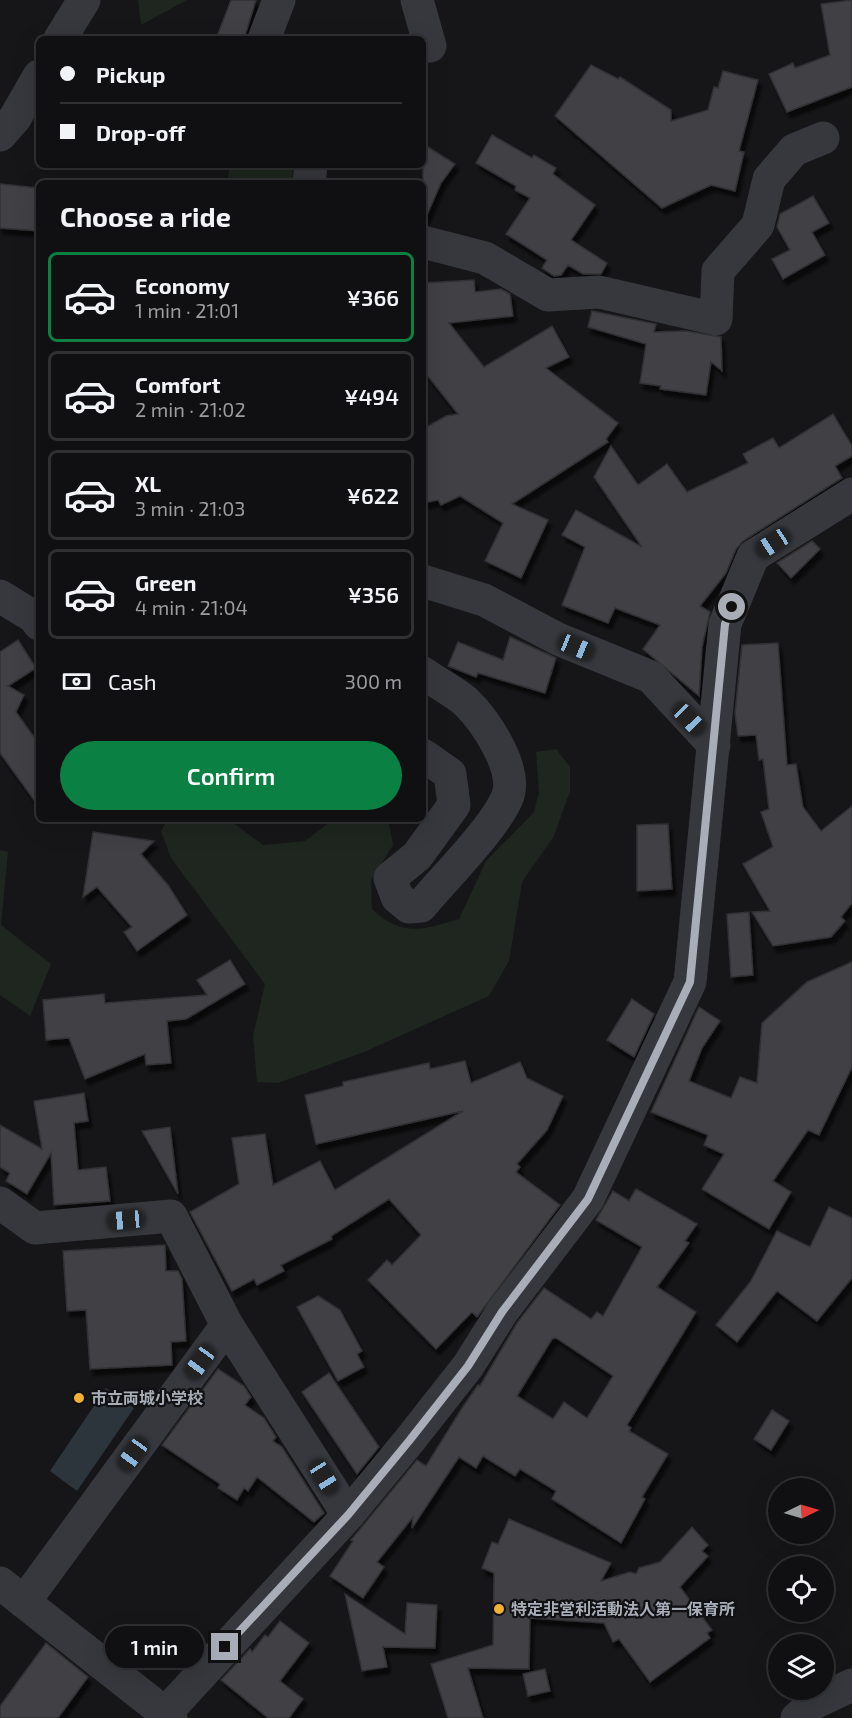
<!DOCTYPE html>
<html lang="en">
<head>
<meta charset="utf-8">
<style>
	:root { --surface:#101012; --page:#1e1e20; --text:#f1f3f6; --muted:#9c9d9f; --line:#303032; --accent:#0b8043 }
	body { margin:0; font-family:"Exo 2","Noto Sans JP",sans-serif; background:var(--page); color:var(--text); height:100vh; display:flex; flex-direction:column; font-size:22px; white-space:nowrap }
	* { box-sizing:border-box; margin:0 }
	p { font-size:20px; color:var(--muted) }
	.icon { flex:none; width:33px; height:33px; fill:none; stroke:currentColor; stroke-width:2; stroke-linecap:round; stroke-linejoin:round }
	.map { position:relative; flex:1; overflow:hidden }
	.details { position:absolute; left:36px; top:180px; width:390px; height:642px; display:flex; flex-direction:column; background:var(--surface); border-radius:9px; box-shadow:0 6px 24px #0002,0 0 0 2px var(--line) }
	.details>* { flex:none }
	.top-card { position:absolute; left:36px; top:36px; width:390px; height:132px; border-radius:9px; box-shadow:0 6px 24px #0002,0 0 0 2px var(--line); display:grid; align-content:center; height:132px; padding:0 24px; background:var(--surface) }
	.needle { width:39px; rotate:85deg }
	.tools { position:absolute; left:768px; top:1478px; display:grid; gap:12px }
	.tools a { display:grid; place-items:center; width:66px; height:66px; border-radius:50%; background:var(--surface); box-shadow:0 6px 24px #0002,0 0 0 2px var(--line); font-size:30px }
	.end { position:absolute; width:27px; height:27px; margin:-14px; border:8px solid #a8adb8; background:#111; box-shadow:0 0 0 3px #111 }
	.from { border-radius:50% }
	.bubble { position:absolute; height:42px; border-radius:21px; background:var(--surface); box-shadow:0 6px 24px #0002,0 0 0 2px var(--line); font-size:20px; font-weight:600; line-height:42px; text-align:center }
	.car { position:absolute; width:18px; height:36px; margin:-18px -9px; border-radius:8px; box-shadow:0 0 4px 2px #0007; background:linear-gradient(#222 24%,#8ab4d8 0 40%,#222 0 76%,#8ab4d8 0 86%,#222 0) }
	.top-card b { display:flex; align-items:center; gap:21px; height:57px; font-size:22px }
	.top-card b+b { border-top:2px solid var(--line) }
	.top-card i { width:15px; height:15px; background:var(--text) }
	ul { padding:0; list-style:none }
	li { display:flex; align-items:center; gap:18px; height:90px; margin:0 12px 9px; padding:0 12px; border:3px solid var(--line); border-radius:9px }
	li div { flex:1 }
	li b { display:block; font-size:22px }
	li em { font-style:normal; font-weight:600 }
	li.current { border-color:var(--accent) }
	li>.icon { width:54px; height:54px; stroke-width:1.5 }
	h2 { padding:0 24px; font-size:27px; line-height:72px }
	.pay { display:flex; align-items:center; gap:15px; height:66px; padding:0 24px; font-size:22px }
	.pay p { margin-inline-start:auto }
	.button { display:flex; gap:12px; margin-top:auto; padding:12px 24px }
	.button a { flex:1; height:69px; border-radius:36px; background:var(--accent); color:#fff; font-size:24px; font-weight:600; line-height:69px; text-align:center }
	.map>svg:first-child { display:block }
</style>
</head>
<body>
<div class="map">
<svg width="852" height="1718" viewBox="0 0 852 1718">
	<defs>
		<filter id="shadow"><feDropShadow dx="3.5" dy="6" stdDeviation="1.5" flood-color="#0009"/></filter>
	</defs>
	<rect width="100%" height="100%" fill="#161618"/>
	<g fill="#1e261f">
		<path d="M 138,0 L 187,0 L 141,25 Z"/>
		<path d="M 229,165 L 293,165 L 292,183 L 228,183 Z"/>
		<path d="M 556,749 L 570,767 L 570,791 L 554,836 L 522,882 L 509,961 L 489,996 L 364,1052 L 278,1083 L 257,1082 L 253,1036 L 265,984 L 171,858 L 161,831 L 168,819 L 228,819 L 263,845 L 305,841 L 334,819 L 388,819 L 393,845 L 371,880 L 372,909 C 401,937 423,930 459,919 L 486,861 L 534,812 L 539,792 L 536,752 Z"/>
		<path d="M 0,850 L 8,852 L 1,925 L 51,964 L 30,1016 L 0,995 Z"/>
	</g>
	<path fill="#2c353c" d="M 106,1388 L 134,1408 L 77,1491 L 50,1471 Z"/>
	<g fill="#404145" stroke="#303034" stroke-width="1.5" fill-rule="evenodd" filter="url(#shadow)">
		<path d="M 231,0 L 256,0 L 244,39 L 216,39 Z"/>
		<path d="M 852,0 L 852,87 L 787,112 L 769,74 L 793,63 L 795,68 L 830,55 L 821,4 Z"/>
		<path d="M 591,65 L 618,79 L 620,77 L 671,110 L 671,121 L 708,110 L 714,87 L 718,88 L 723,71 L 758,80 L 739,151 L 744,152 L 735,191 L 711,185 L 662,208 L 555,116 Z"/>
		<path d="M 492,135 L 532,158 L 534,155 L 556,168 L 553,174 L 595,205 L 571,240 L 607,263 L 601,274 L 583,274 L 568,265 L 561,275 L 554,276 L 542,268 L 547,260 L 506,234 L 530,198 L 515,190 L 516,186 L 476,163 Z"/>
		<path d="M 423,144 L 455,164 L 441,183 L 423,224 Z"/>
		<path d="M 0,184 L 39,188 L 39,231 L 0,228 Z"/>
		<path d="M 813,196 L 829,223 L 812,232 L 825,255 L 783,279 L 772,259 L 790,250 L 777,227 L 780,214 Z"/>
		<path d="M 474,280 L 475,292 L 501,289 L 510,294 L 513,316 L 449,323 L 484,367 L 552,326 L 569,357 L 546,368 L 618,423 L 606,439 L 608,442 L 512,504 L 548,520 L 521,578 L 485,561 L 503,523 L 460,496 L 441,505 L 438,500 L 423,503 L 423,429 L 446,416 L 458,414 L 423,370 L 423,283 Z"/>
		<path d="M 592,311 L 656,324 L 654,332 L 686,331 L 721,337 L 722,371 L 711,362 L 706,395 L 660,389 L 661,386 L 640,383 L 646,344 L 588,327 Z"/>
		<path d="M 833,414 L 852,446 L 852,456 L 835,466 L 842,478 L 743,541 L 736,549 L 726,573 L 700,606 L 710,612 L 702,647 L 699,696 L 643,649 L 660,625 L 615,608 L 608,623 L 562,605 L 585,547 L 562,535 L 576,510 L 642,547 L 594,477 L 611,446 L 638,485 L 667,464 L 687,492 L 748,463 L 743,454 L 773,438 L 779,448 Z"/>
		<path d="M 812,541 L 820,549 L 791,578 L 777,563 Z"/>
		<path d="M 510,637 L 556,658 L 545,693 L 478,673 L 476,677 L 448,666 L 458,642 L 503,660 Z"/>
		<path d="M 18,640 L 36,668 L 8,686 L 24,695 L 16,712 L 39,744 L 39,807 L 0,753 L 0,652 Z"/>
		<path d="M 778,643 L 787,765 L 796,764 L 803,807 L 821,831 L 852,806 L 852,903 L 841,917 L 845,921 L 831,937 L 773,946 L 752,912 L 770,911 L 743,864 L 773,847 L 761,812 L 769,809 L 763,759 L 759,760 L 756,735 L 738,736 L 735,713 L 742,645 Z"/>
		<path d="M 668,824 L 672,889 L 637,891 L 637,825 Z"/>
		<path d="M 93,832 L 154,841 L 141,854 L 168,885 L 187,915 L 137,951 L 124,932 L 132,927 L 97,887 L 83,897 Z"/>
		<path d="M 749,912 L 753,975 L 731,977 L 727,914 Z"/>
		<path d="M 230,960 L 245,984 L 186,1019 L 167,1021 L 171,1063 L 146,1065 L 145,1054 L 85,1079 L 69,1038 L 46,1040 L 43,1000 L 104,994 L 105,1003 L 207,995 L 197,980 Z"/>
		<path d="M 852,962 L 852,1067 L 819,1135 L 808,1130 L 773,1181 L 791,1192 L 769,1229 L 702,1189 L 724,1154 L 704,1145 L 708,1135 L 651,1112 L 699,1007 L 720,1021 L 702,1048 L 689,1081 L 731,1098 L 740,1077 L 757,1083 L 762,1023 L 807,982 Z"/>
		<path d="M 632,999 L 654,1014 L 634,1057 L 607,1040 Z"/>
		<path d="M 465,1061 L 471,1083 L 520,1062 L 527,1078 L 563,1096 L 547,1130 L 517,1164 L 520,1167 L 516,1172 L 560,1205 L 477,1317 L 472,1312 L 436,1349 L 368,1280 L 387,1260 L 392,1265 L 421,1235 L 389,1199 L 331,1236 L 332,1239 L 281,1265 L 284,1271 L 257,1285 L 254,1279 L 232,1291 L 190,1212 L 239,1184 L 232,1138 L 265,1134 L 273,1185 L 320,1161 L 335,1190 L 463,1111 L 316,1144 L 305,1095 L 343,1086 L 343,1082 L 429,1063 L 430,1069 Z"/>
		<path d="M 84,1093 L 88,1121 L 74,1123 L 78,1170 L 106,1167 L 110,1201 L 54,1205 L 51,1153 L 27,1194 L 6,1181 L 10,1173 L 0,1167 L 0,1125 L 42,1149 L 34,1101 Z"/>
		<path d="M 170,1127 L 178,1194 L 142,1131 Z"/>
		<path d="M 636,1189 L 697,1224 L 685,1241 L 689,1243 L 657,1287 L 696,1312 L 627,1425 L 631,1428 L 629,1431 L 668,1454 L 642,1497 L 645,1499 L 621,1543 L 552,1499 L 556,1491 L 520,1469 L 515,1476 L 483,1456 L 476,1468 L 459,1457 L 412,1528 L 413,1517 L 377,1562 L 384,1567 L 363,1598 L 330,1576 L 353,1541 L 351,1540 L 417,1460 L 426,1466 L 464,1405 L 478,1385 L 480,1386 L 517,1323 L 544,1288 L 591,1319 L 597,1312 L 603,1316 L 642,1247 L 596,1220 L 613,1191 L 629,1201 ZM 556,1338 L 613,1376 L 587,1418 L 564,1402 L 553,1419 L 517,1396 L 552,1339 Z"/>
		<path d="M 829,1207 L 852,1218 L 852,1278 L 817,1321 L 777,1291 L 737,1342 L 716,1325 L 751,1281 L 777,1231 L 810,1247 Z"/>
		<path d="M 165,1245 L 166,1271 L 178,1271 L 182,1279 L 186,1341 L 171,1342 L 172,1365 L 90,1369 L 86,1310 L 67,1311 L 63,1251 Z"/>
		<path d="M 318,1296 L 340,1310 L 362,1351 L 357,1354 L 364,1367 L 338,1381 L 297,1307 Z"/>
		<path d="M 218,1369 L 244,1386 L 251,1397 L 245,1405 L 264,1418 L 276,1437 L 273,1441 L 282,1447 L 324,1513 L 314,1522 L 257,1477 L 248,1491 L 244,1488 L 237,1500 L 218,1488 L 220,1484 L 162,1445 Z"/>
		<path d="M 329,1373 L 379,1447 L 357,1474 L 302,1392 Z"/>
		<path d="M 772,1410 L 789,1421 L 771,1450 L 754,1439 Z"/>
		<path d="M 509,1519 L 611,1563 L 601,1581 L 630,1572 L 636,1574 L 639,1568 L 660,1562 L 692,1527 L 708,1545 L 702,1551 L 708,1556 L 680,1587 L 712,1630 L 707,1633 L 710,1638 L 650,1682 L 619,1639 L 613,1642 L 604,1623 L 530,1618 L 529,1669 L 468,1668 L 483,1718 L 448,1718 L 431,1664 L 493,1645 L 494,1573 L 482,1568 L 492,1542 L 498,1544 Z"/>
		<path d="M 345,1594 L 405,1634 L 407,1603 L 437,1605 L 435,1648 L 383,1647 L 387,1667 L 362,1671 Z"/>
		<path d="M 280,1621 L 309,1643 L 280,1681 L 303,1699 L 289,1718 L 268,1718 L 221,1680 L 250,1649 L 252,1652 L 265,1635 L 268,1637 Z"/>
		<path d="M 46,1643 L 88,1677 L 58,1718 L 0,1718 L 0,1706 Z"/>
		<path d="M 545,1669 L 550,1691 L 528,1696 L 523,1674 Z"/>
	</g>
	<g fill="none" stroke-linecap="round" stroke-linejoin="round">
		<g stroke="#37383d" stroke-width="33">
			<path d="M 417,0 L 430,46"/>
			<path d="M 60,39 L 84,0"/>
			<path d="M 264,39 L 279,0"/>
			<path d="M 0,135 L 15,118 L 39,76"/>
			<path d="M 309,183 L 311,165"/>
			<path d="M 423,242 L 485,258 L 548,295 L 599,292 L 716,319 L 718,271 L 758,225 L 769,179 L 794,150 L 823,138"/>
			<path d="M 423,581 L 484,600 L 558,639 L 651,677 L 714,745"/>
			<path d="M 0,596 L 34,617 L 39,624"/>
			<path d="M 423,673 C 436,682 453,691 465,701 C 485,720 519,770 507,798 C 493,830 444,878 421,906 L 409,907 L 397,897 L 390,878 L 417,856 L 454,805 L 450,774 L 423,755"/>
			<path d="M 0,1203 L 35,1228 L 171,1216 L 227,1325 L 348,1515"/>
			<path d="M 0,1583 L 171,1718"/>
			<path d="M 24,1602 L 227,1325"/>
			<path d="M 161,1718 L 348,1515 L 409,1441 L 468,1366 L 502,1312 L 588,1199 L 690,982 L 725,624 L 753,556 L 852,494"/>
			<path d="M 797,1718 L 814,1703 L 852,1685"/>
		</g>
	</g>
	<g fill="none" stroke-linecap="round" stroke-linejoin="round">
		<path stroke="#a8adb8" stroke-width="8" d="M 225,1647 L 348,1515 L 409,1441 L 468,1366 L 502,1312 L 588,1199 L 690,982 L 725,624 L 732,607"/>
	</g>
	<g fill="#f2b134" stroke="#111113" stroke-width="2">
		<circle cx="79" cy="1398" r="6"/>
		<circle cx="499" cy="1609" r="6"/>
	</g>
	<g text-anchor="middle" stroke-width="4.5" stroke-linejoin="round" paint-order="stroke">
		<g font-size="16" font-weight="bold" fill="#a8adb8" stroke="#111113" text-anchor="start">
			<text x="91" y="1404">市立両城小学校</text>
			<text x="511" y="1615">特定非営利活動法人第一保育所</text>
		</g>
	</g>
</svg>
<div class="tools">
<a><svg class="needle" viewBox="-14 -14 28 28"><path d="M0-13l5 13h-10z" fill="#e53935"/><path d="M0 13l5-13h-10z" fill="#9c9d9f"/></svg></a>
<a><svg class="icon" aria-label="locate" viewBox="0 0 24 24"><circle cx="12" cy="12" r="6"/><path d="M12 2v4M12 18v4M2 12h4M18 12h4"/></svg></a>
<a><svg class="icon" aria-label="layers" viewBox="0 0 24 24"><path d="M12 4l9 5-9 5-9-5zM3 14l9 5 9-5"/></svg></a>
</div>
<i class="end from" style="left:732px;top:607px"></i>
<i class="end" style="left:225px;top:1647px"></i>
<div class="bubble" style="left:105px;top:1626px;width:99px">1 min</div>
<i class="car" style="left:773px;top:543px;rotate:237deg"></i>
<i class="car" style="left:576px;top:647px;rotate:112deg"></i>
<i class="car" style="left:689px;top:719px;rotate:136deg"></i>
<i class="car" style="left:126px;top:1220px;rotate:265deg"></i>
<i class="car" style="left:200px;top:1362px;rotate:216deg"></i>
<i class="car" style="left:133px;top:1454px;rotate:216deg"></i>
<i class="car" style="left:324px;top:1477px;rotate:148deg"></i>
<div class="top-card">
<b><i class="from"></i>Pickup</b>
<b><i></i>Drop-off</b>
</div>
<section class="details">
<h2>Choose a ride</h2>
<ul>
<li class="current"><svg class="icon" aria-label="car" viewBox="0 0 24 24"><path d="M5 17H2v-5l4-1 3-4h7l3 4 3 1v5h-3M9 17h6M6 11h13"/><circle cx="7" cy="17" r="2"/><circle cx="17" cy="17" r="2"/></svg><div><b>Economy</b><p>1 min · 21:01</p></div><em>¥366</em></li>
<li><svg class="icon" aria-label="car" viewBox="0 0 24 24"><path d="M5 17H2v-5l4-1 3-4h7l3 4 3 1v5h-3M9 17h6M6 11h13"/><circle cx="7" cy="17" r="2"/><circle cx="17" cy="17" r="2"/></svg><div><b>Comfort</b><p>2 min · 21:02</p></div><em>¥494</em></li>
<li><svg class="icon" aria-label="car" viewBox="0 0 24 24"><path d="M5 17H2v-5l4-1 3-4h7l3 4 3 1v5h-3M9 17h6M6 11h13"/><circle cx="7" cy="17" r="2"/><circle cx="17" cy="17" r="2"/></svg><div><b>XL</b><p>3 min · 21:03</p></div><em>¥622</em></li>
<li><svg class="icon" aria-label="car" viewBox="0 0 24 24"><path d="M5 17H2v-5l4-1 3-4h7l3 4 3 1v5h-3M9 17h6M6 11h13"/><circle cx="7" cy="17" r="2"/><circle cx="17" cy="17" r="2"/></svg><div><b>Green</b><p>4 min · 21:04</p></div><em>¥356</em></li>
</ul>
<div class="pay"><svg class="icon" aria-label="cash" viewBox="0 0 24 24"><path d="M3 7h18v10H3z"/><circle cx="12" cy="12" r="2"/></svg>Cash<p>300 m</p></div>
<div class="button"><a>Confirm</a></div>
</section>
</div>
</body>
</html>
